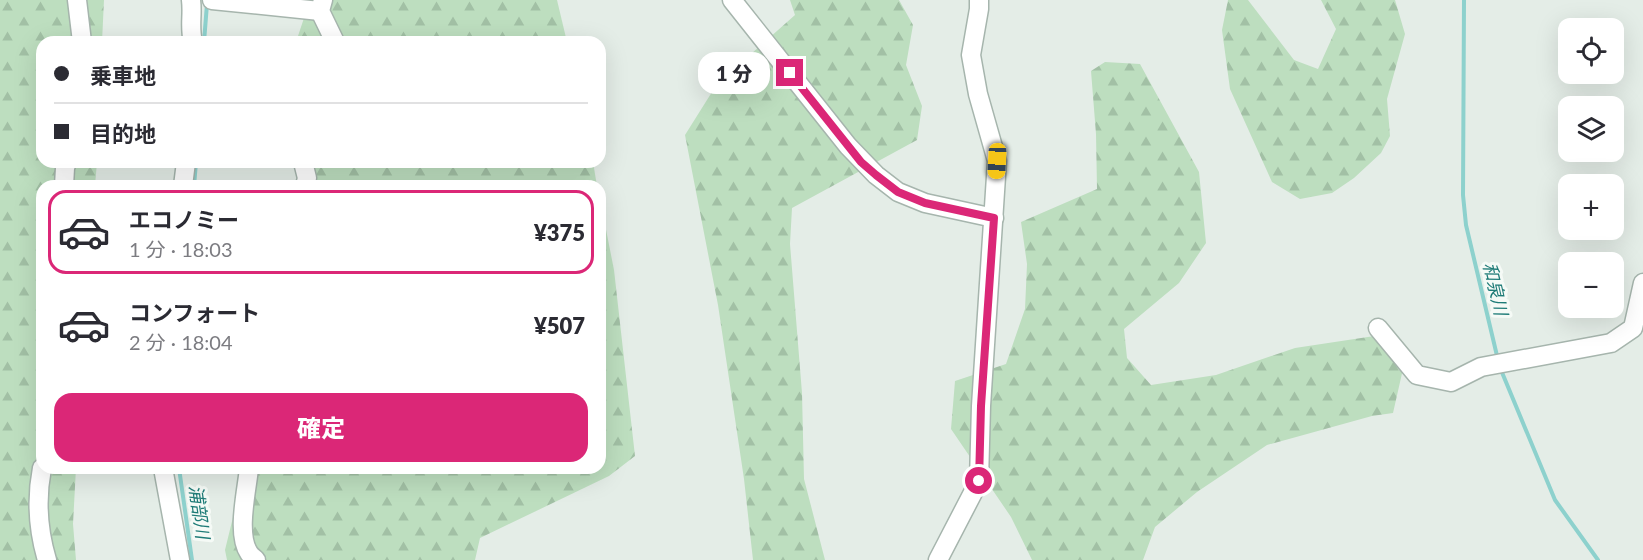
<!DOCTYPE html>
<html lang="ja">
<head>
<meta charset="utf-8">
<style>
	:root { --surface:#fff; --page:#f7f7f7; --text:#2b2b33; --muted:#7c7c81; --line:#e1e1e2; --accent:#db2777 }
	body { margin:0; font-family:Lato,"Noto Sans JP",sans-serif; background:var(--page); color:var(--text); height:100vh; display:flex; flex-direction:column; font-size:22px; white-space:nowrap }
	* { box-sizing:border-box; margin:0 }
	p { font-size:20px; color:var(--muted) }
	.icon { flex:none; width:33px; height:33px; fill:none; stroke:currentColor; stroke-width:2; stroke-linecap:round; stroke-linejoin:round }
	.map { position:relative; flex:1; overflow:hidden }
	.drawer { position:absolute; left:36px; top:180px; width:570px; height:294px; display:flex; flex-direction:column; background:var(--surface); border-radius:18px; box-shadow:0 6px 24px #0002 }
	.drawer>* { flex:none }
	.top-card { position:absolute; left:36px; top:36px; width:570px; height:132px; border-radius:18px; box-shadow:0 6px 24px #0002; display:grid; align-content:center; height:132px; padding:0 18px; background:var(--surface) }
	.buttons { position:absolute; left:1558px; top:18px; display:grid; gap:12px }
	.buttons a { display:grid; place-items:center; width:66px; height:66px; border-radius:12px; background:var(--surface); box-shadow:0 6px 24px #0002; font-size:30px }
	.end { position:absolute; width:27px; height:27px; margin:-14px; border:8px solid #db2777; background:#fff; box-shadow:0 0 0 3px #fff }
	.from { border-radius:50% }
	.bubble { position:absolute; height:42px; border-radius:18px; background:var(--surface); box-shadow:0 6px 24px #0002; font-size:20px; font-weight:800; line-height:42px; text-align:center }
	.car { position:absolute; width:18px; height:36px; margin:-18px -9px; border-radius:8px; box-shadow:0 0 4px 2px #0007; background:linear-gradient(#f5c518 24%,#345 0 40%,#f5c518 0 76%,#345 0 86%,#f5c518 0) }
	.top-card b { display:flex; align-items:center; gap:21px; height:57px; font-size:22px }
	.top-card b+b { border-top:2px solid var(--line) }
	.top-card i { width:15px; height:15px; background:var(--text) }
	ul { padding:10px 0 0; list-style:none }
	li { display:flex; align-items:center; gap:18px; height:84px; margin:0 12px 9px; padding:0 6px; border:3px solid transparent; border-radius:18px }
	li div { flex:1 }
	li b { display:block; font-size:22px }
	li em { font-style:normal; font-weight:800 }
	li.active { border-color:var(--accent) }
	li>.icon { width:54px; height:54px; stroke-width:1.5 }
	.action { display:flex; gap:12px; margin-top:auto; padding:12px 18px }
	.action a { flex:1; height:69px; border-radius:18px; background:var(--accent); color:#fff; font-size:24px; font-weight:800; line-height:69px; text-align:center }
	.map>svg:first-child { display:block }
</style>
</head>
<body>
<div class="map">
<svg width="1643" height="560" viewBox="0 0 1643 560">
	<defs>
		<pattern id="forest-firs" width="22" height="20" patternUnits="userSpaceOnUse" patternTransform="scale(1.5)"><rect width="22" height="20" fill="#bddebf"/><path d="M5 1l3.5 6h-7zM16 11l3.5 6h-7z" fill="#a2c0a5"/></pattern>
	</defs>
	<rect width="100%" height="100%" fill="#e4ede7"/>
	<g fill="url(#forest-firs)">
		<path d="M 0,0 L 104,0 L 102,42 L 42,42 L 42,162 L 97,162 L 95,186 L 42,186 L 42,468 L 76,468 L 73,524 L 76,560 L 0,560 Z"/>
		<path d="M 321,0 L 557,0 L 567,42 L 296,42 L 304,18 Z"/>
		<path d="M 790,0 L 899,0 L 913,25 L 906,65 L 922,106 L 917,140 L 792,208 L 790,244 L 802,393 L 804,479 L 825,560 L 753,560 L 744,479 L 718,305 L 685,135 L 717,84 L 795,15 Z"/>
		<path d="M 1228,0 L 1248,0 L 1294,60 L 1318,69 L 1336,29 L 1321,0 L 1395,0 L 1405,34 L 1387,99 L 1390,136 L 1381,153 L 1354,178 L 1332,193 L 1300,199 L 1272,182 L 1230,89 L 1222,30 Z"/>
		<path d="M 1105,62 L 1140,64 L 1199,172 L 1206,243 L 1179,283 L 1124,329 L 1127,358 L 1151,385 L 1216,375 L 1295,348 L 1381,335 L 1403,369 L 1393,413 L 1372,416 L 1267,445 L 1197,492 L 1155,527 L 1143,560 L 1032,560 L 1011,517 L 951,429 L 955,381 L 1006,364 L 1025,309 L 1027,264 L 1021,222 L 1097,189 L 1096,134 L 1091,71 Z"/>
		<path d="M 307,162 L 593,162 L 597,186 L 305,186 Z"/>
		<path d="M 600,199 L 614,270 L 635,456 L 609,476 L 480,538 L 475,560 L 227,560 L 225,550 L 245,468 L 600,468 Z"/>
	</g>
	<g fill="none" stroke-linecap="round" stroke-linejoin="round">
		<g stroke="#8dd1cd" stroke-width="4">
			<path d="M 1464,0 L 1463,195 L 1466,225 L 1498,360"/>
			<path d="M 204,42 L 207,4"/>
			<path d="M 194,186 L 196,162"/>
			<path d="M 1501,370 L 1555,500 L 1598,560"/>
			<path d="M 179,468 L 192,560"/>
		</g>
		<defs>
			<g id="minor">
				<path d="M 77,0 L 82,42"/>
				<path d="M 191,0 C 193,15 189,27 193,42"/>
				<path d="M 212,0 L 320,11"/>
				<path d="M 323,0 L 320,11 L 335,42"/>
				<path d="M 732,0 L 848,146 L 876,175 L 898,192 L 925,203 L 994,218"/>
				<path d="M 303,162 L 307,178 L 305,186"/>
				<path d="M 64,186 L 65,168 L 67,162"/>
				<path d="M 183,186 L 186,162"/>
				<path d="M 1378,328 L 1417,375 L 1451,382 L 1481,367 L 1611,343 L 1633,328 L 1643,283"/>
				<path d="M 42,468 C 36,499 38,530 47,560"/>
				<path d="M 163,468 L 180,560"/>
				<path d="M 249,468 C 247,490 236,534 249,553 C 251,556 254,558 256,560"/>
				<path d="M 938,560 L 979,481 L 981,406 L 997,161 L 978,94 L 971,55 L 979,9 L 979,0"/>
			</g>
		</defs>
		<use href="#minor" stroke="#a6b5ad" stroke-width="21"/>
		<use href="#minor" stroke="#fff" stroke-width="18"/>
	</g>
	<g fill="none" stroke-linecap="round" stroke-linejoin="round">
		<path stroke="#db2777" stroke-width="8" d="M 790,73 L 861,162 L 876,175 L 898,192 L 925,203 L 994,218 L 981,406 L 979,481"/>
	</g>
	<g text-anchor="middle" stroke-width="6" stroke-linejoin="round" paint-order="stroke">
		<g font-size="18" font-style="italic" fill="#1e7b77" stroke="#f5faf6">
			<text transform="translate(1495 289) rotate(77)" y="6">和泉川</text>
			<text transform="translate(199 512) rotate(82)" y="6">浦部川</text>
		</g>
	</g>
</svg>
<div class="buttons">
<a><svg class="icon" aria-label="locate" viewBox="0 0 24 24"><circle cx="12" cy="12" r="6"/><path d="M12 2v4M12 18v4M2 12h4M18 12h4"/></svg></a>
<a><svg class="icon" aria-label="layers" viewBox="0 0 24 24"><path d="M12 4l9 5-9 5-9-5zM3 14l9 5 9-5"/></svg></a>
<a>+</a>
<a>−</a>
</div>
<i class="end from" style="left:979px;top:481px"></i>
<i class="end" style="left:790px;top:73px"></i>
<div class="bubble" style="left:698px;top:52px;width:72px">1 分</div>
<i class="car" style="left:997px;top:161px;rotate:183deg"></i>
<div class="top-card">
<b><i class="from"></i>乗車地</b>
<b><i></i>目的地</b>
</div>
<section class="drawer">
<ul>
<li class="active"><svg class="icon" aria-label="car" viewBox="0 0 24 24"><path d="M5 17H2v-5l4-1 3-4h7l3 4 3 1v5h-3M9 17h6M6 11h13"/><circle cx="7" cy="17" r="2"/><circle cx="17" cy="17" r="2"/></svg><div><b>エコノミー</b><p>1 分 · 18:03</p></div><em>¥375</em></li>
<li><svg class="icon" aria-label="car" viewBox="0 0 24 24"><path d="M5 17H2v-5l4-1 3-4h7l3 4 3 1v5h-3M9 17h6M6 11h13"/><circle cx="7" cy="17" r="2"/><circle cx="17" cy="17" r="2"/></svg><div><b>コンフォート</b><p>2 分 · 18:04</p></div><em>¥507</em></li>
</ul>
<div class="action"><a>確定</a></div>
</section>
</div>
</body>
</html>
